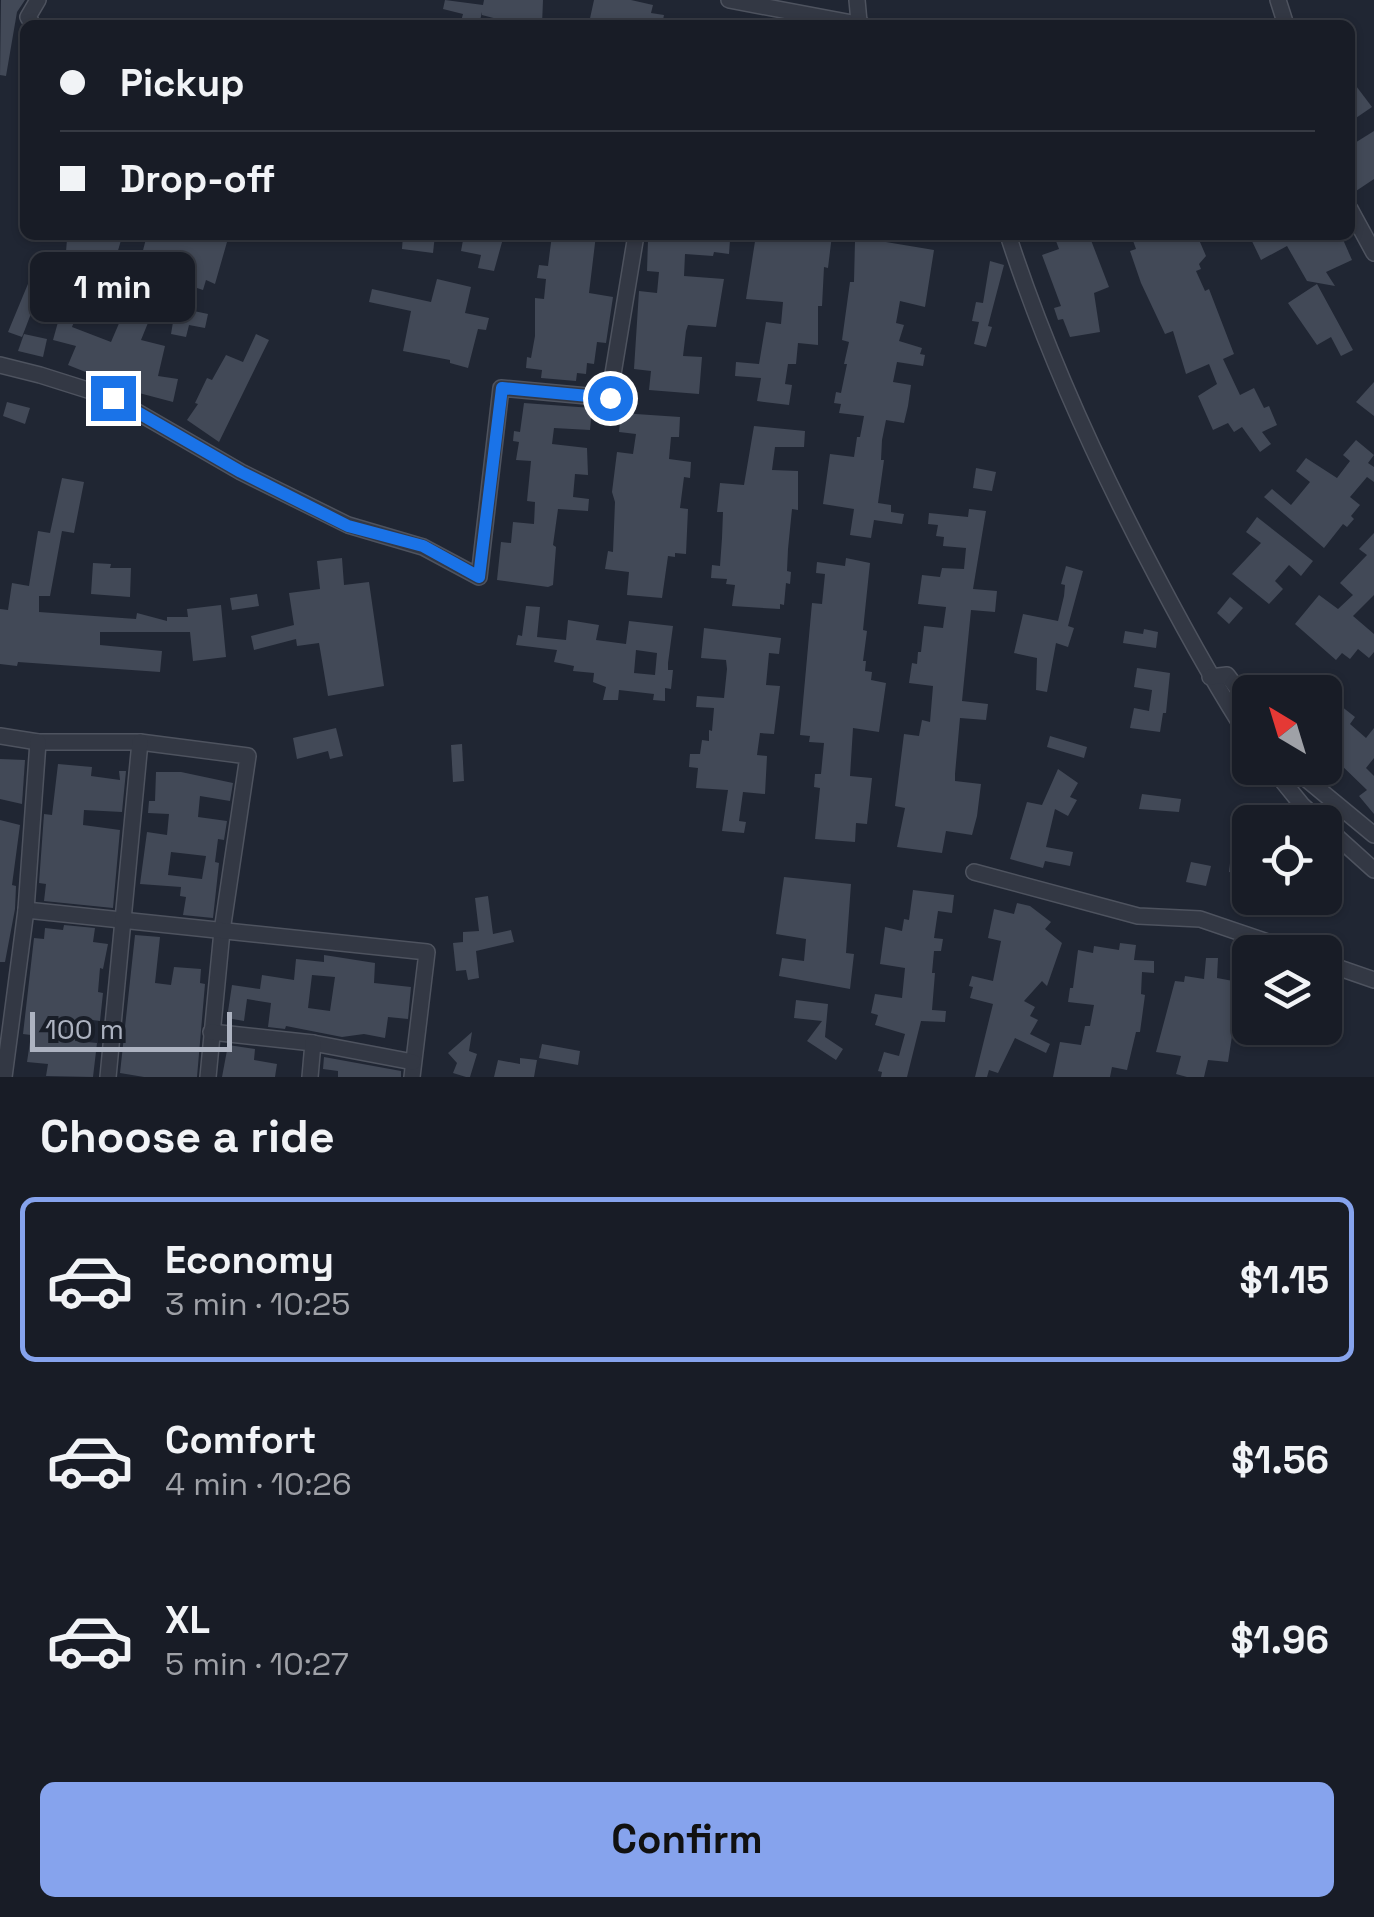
<!DOCTYPE html>
<html lang="en">
<head>
<meta charset="utf-8">
<style>
	:root { --surface:#181c26; --page:#252932; --text:#f1f3f6; --muted:#9fa1a7; --line:#363a43; --accent:#86a3ed }
	body { margin:0; font-family:"Space Grotesk",sans-serif; background:var(--page); color:var(--text); height:100vh; display:flex; flex-direction:column; font-size:38px; white-space:nowrap }
	* { box-sizing:border-box; margin:0 }
	p { font-size:32px; color:var(--muted) }
	.icon { flex:none; width:55px; height:55px; fill:none; stroke:currentColor; stroke-width:2; stroke-linecap:round; stroke-linejoin:round }
	.map { position:relative; height:1077px; overflow:hidden }
	.panel { display:flex; flex-direction:column; background:var(--surface); flex:1 }
	.panel>* { flex:none }
	.top-card { position:absolute; left:20px; top:20px; width:1335px; height:220px; border-radius:15px; box-shadow:0 2px 8px #0004,0 0 0 2px var(--line); display:grid; align-content:center; height:220px; padding:0 40px; background:var(--surface) }
	.needle { width:65px; rotate:322deg }
	.controls { position:absolute; left:1232px; top:675px; display:grid; gap:20px }
	.controls a { display:grid; place-items:center; width:110px; height:110px; border-radius:15px; background:var(--surface); box-shadow:0 2px 8px #0004,0 0 0 2px var(--line); font-size:50px }
	.scale { position:absolute; left:30px; bottom:25px; width:202px; box-sizing:border-box; padding-left:10px; border:5px solid #adb3c1; border-top:0; font-size:28px; line-height:35px; white-space:nowrap; color:#adb3c1; -webkit-text-stroke:8px #191e28; paint-order:stroke }
	.end { position:absolute; width:45px; height:45px; margin:-22px; border:12px solid #1a73e8; background:#fff; box-shadow:0 0 0 5px #fff }
	.from { border-radius:50% }
	.bubble { position:absolute; height:70px; border-radius:15px; background:var(--surface); box-shadow:0 2px 8px #0004,0 0 0 2px var(--line); font-size:32px; font-weight:800; line-height:70px; text-align:center }
	.top-card b { display:flex; align-items:center; gap:35px; height:95px; font-size:38px }
	.top-card b+b { border-top:2px solid var(--line) }
	.top-card i { width:25px; height:25px; background:var(--text) }
	ul { padding:0; list-style:none }
	li { display:flex; align-items:center; gap:30px; height:165px; margin:0 20px 15px; padding:0 20px; border:5px solid transparent; border-radius:15px }
	li div { flex:1 }
	li b { display:block; font-size:38px }
	li em { font-style:normal; font-weight:800 }
	li.active { border-color:var(--accent) }
	li>.icon { width:90px; height:90px; stroke-width:1.5 }
	h2 { padding:0 40px; font-size:45px; line-height:120px }
	.cta { display:flex; gap:20px; margin-top:auto; padding:20px 40px }
	.cta a { flex:1; height:115px; border-radius:15px; background:var(--accent); color:#111; font-size:40px; font-weight:800; line-height:115px; text-align:center }
	.map>svg:first-child { display:block }
</style>
</head>
<body>
<div class="map">
<svg width="1374" height="1077" viewBox="0 0 1374 1077">
	<rect width="100%" height="100%" fill="#202633"/>
	<g fill="#424957" fill-rule="evenodd">
		<path d="M 1,0 L 25,0 L 17,12 L 6,76 L 0,75 Z"/>
		<path d="M 445,0 L 483,5 L 484,0 L 543,0 L 542,25 L 500,25 L 501,20 L 482,15 L 482,12 L 479,25 L 460,25 L 463,14 L 443,9 Z"/>
		<path d="M 594,0 L 631,0 L 653,5 L 651,13 L 664,15 L 662,25 L 589,23 Z"/>
		<path d="M 1350,78 L 1372,107 L 1350,122 Z"/>
		<path d="M 1374,131 L 1374,179 L 1356,191 L 1350,182 L 1350,146 Z"/>
		<path d="M 74,235 L 122,237 L 111,274 L 97,270 L 91,289 L 69,282 L 61,303 L 79,309 L 72,327 L 111,342 L 120,321 L 124,323 L 147,235 L 229,235 L 215,284 L 206,280 L 203,290 L 197,288 L 189,310 L 208,314 L 205,328 L 189,325 L 186,337 L 171,334 L 173,322 L 152,313 L 141,340 L 165,346 L 158,376 L 178,379 L 173,402 L 105,384 L 97,380 L 98,377 L 68,365 L 76,346 L 53,340 L 58,322 L 32,311 L 22,337 L 8,332 L 30,279 L 53,287 L 66,252 L 67,239 L 73,239 Z"/>
		<path d="M 403,235 L 435,235 L 433,253 L 402,249 Z"/>
		<path d="M 464,235 L 504,235 L 494,271 L 478,268 L 481,255 L 461,251 Z"/>
		<path d="M 552,235 L 596,235 L 589,293 L 613,297 L 606,343 L 597,342 L 594,364 L 587,363 L 586,374 L 577,373 L 576,381 L 541,378 L 542,370 L 526,368 L 527,357 L 531,358 L 535,336 L 535,298 L 544,299 L 546,279 L 537,278 L 539,265 L 548,266 Z"/>
		<path d="M 756,235 L 832,235 L 828,268 L 824,267 L 822,306 L 818,306 L 818,345 L 798,343 L 796,364 L 788,364 L 785,384 L 792,385 L 789,405 L 757,401 L 761,378 L 735,376 L 736,362 L 759,364 L 766,322 L 781,324 L 783,302 L 746,299 Z"/>
		<path d="M 1069,235 L 1089,235 L 1109,287 L 1094,293 L 1100,332 L 1070,337 L 1063,319 L 1058,320 L 1054,308 L 1061,306 L 1042,255 L 1059,249 L 1056,241 Z"/>
		<path d="M 1131,235 L 1197,235 L 1206,256 L 1199,264 L 1201,269 L 1196,271 L 1205,291 L 1209,289 L 1234,354 L 1223,359 L 1240,395 L 1254,388 L 1264,408 L 1269,406 L 1277,425 L 1262,432 L 1271,444 L 1260,452 L 1242,427 L 1234,432 L 1228,423 L 1213,430 L 1198,396 L 1217,384 L 1209,364 L 1186,374 L 1173,331 L 1165,334 L 1141,283 L 1130,251 L 1136,249 Z"/>
		<path d="M 1249,235 L 1341,235 L 1352,260 L 1326,272 L 1335,286 L 1307,281 L 1287,246 L 1261,260 Z"/>
		<path d="M 679,236 L 730,240 L 729,254 L 714,252 L 713,256 L 685,254 L 684,276 L 724,279 L 716,327 L 688,325 L 686,331 L 683,356 L 702,357 L 699,394 L 649,390 L 651,371 L 634,369 L 639,291 L 657,293 L 659,272 L 647,271 L 648,240 L 678,242 Z"/>
		<path d="M 874,240 L 934,250 L 925,307 L 900,301 L 896,323 L 904,325 L 899,341 L 922,348 L 920,354 L 925,355 L 923,366 L 897,362 L 893,382 L 911,385 L 908,406 L 904,423 L 886,420 L 882,440 L 881,460 L 884,460 L 878,503 L 891,505 L 891,512 L 904,514 L 902,524 L 874,520 L 871,538 L 850,535 L 854,509 L 823,504 L 830,454 L 854,457 L 857,437 L 860,437 L 864,416 L 839,413 L 841,404 L 834,403 L 836,392 L 841,393 L 847,364 L 844,364 L 849,342 L 842,340 L 850,282 L 854,282 L 855,241 Z"/>
		<path d="M 990,261 L 1004,265 L 988,326 L 992,327 L 986,347 L 974,344 L 979,322 L 972,321 L 976,302 L 983,303 Z"/>
		<path d="M 437,279 L 471,287 L 465,313 L 489,318 L 486,330 L 478,329 L 468,368 L 450,363 L 450,360 L 403,351 L 411,311 L 369,302 L 372,289 L 431,302 Z"/>
		<path d="M 1317,284 L 1353,350 L 1341,356 L 1331,337 L 1317,345 L 1288,303 Z"/>
		<path d="M 24,334 L 47,339 L 43,357 L 18,351 Z"/>
		<path d="M 256,334 L 269,340 L 219,442 L 187,420 L 198,404 L 195,403 L 207,378 L 212,380 L 226,355 L 243,362 Z"/>
		<path d="M 1374,382 L 1374,416 L 1356,402 Z"/>
		<path d="M 7,402 L 30,408 L 25,424 L 3,416 Z"/>
		<path d="M 524,403 L 592,408 L 590,430 L 554,428 L 552,444 L 587,448 L 588,475 L 575,474 L 573,497 L 589,499 L 588,511 L 558,509 L 553,545 L 556,547 L 553,585 L 548,587 L 497,580 L 501,542 L 511,543 L 513,522 L 534,524 L 535,502 L 527,501 L 531,461 L 516,460 L 519,442 L 513,441 L 514,431 L 520,432 Z"/>
		<path d="M 621,413 L 680,417 L 679,437 L 671,437 L 669,459 L 691,462 L 690,478 L 684,477 L 680,508 L 688,509 L 686,554 L 675,553 L 675,557 L 668,556 L 662,598 L 627,595 L 629,572 L 605,569 L 608,551 L 613,552 L 615,502 L 612,492 L 617,452 L 633,454 L 636,434 L 619,432 Z"/>
		<path d="M 754,426 L 805,431 L 804,447 L 775,447 L 772,470 L 798,471 L 798,510 L 792,509 L 788,549 L 787,571 L 791,572 L 790,584 L 786,583 L 784,605 L 780,604 L 780,609 L 732,606 L 735,585 L 726,584 L 727,579 L 711,578 L 712,565 L 720,566 L 722,538 L 723,512 L 717,512 L 720,483 L 744,485 Z"/>
		<path d="M 1356,440 L 1374,455 L 1368,463 L 1374,467 L 1374,482 L 1367,477 L 1350,497 L 1360,505 L 1351,516 L 1354,519 L 1347,527 L 1343,524 L 1324,548 L 1264,497 L 1272,489 L 1291,505 L 1310,482 L 1296,471 L 1306,458 L 1337,478 L 1350,461 L 1343,455 Z"/>
		<path d="M 976,468 L 996,472 L 992,491 L 973,488 Z"/>
		<path d="M 62,478 L 84,482 L 74,533 L 62,531 L 50,596 L 39,596 L 39,612 L 136,619 L 137,613 L 167,621 L 167,617 L 188,617 L 187,609 L 221,605 L 226,657 L 193,661 L 190,632 L 100,632 L 100,645 L 162,651 L 160,672 L 18,662 L 17,666 L 0,664 L 0,609 L 8,610 L 12,583 L 29,586 L 38,531 L 50,533 Z"/>
		<path d="M 969,509 L 986,511 L 973,589 L 997,591 L 995,612 L 971,610 L 962,701 L 988,704 L 986,720 L 960,718 L 955,774 L 955,781 L 981,784 L 977,816 L 972,835 L 946,831 L 942,853 L 897,847 L 905,808 L 895,806 L 904,734 L 919,736 L 922,720 L 930,722 L 933,686 L 909,683 L 912,663 L 917,664 L 918,652 L 921,652 L 924,626 L 943,628 L 946,607 L 918,604 L 922,575 L 940,577 L 942,568 L 964,569 L 966,548 L 943,546 L 944,537 L 936,536 L 938,525 L 928,524 L 929,513 L 968,517 Z"/>
		<path d="M 1257,517 L 1313,561 L 1301,576 L 1289,565 L 1275,581 L 1283,589 L 1269,604 L 1232,574 L 1261,543 L 1246,532 Z"/>
		<path d="M 1374,533 L 1374,595 L 1353,616 L 1374,634 L 1374,652 L 1369,658 L 1358,649 L 1350,659 L 1342,653 L 1336,660 L 1295,624 L 1319,595 L 1338,609 L 1353,595 L 1340,583 L 1367,555 L 1359,549 Z"/>
		<path d="M 342,558 L 344,585 L 369,582 L 384,686 L 328,696 L 319,643 L 297,646 L 296,639 L 254,650 L 251,636 L 294,625 L 289,593 L 320,589 L 317,561 Z"/>
		<path d="M 846,558 L 870,563 L 863,630 L 867,631 L 863,661 L 866,661 L 865,671 L 872,672 L 871,680 L 886,683 L 879,732 L 853,728 L 850,776 L 872,778 L 867,824 L 856,823 L 855,842 L 815,839 L 820,788 L 814,787 L 815,774 L 821,774 L 824,743 L 809,742 L 810,736 L 800,735 L 812,603 L 822,604 L 825,574 L 816,573 L 817,562 L 845,566 Z"/>
		<path d="M 93,563 L 111,564 L 110,568 L 131,568 L 130,597 L 91,594 Z"/>
		<path d="M 1066,566 L 1083,571 L 1068,626 L 1074,628 L 1068,647 L 1056,643 L 1047,692 L 1036,690 L 1037,658 L 1014,653 L 1023,614 L 1058,621 L 1064,596 L 1065,585 L 1061,584 Z"/>
		<path d="M 257,594 L 259,606 L 232,610 L 230,598 Z"/>
		<path d="M 1230,597 L 1243,608 L 1229,624 L 1217,613 Z"/>
		<path d="M 526,606 L 540,607 L 537,637 L 566,640 L 568,620 L 599,625 L 596,640 L 626,644 L 629,621 L 673,626 L 668,663 L 668,670 L 673,670 L 671,689 L 665,688 L 665,701 L 653,700 L 654,694 L 619,690 L 618,700 L 603,700 L 606,687 L 593,682 L 594,673 L 573,671 L 574,666 L 554,662 L 557,650 L 516,645 L 518,635 L 522,636 ZM 636,650 L 657,653 L 655,675 L 634,673 Z"/>
		<path d="M 704,628 L 781,638 L 779,654 L 769,653 L 766,685 L 780,686 L 774,734 L 760,733 L 757,755 L 767,756 L 765,794 L 743,792 L 739,821 L 746,822 L 744,833 L 722,831 L 728,790 L 696,788 L 698,768 L 689,767 L 690,754 L 700,754 L 702,740 L 709,741 L 709,730 L 712,731 L 714,708 L 696,707 L 697,696 L 724,698 L 727,669 L 726,660 L 701,658 Z"/>
		<path d="M 1144,629 L 1158,632 L 1156,648 L 1123,643 L 1125,631 L 1143,634 Z"/>
		<path d="M 1137,668 L 1170,673 L 1166,713 L 1163,713 L 1160,732 L 1130,728 L 1134,708 L 1149,711 L 1152,690 L 1134,687 Z"/>
		<path d="M 1341,706 L 1355,717 L 1350,724 L 1366,738 L 1374,728 L 1374,758 L 1366,768 L 1374,776 L 1374,814 L 1359,796 L 1367,790 L 1337,761 L 1325,773 L 1325,714 L 1331,719 Z"/>
		<path d="M 336,728 L 343,756 L 330,759 L 328,751 L 297,759 L 293,738 Z"/>
		<path d="M 1050,736 L 1087,747 L 1084,758 L 1047,747 Z"/>
		<path d="M 462,744 L 464,781 L 453,782 L 451,745 Z"/>
		<path d="M 0,759 L 25,760 L 22,804 L 0,799 Z"/>
		<path d="M 58,764 L 92,767 L 91,776 L 120,780 L 119,771 L 126,771 L 122,812 L 84,810 L 83,825 L 120,830 L 113,908 L 44,901 L 46,884 L 39,883 L 44,814 L 52,815 Z"/>
		<path d="M 1058,769 L 1078,783 L 1070,797 L 1077,800 L 1068,816 L 1055,809 L 1046,847 L 1073,852 L 1070,866 L 1045,861 L 1043,868 L 1010,859 L 1027,802 L 1042,805 Z"/>
		<path d="M 156,772 L 181,772 L 233,783 L 230,801 L 200,796 L 198,817 L 227,821 L 224,840 L 218,839 L 215,862 L 219,863 L 213,918 L 183,915 L 186,897 L 180,896 L 181,887 L 140,884 L 147,832 L 167,835 L 169,814 L 148,813 L 149,801 L 155,801 ZM 171,852 L 206,856 L 202,879 L 168,875 Z"/>
		<path d="M 1142,794 L 1181,799 L 1179,812 L 1139,809 Z"/>
		<path d="M 0,820 L 20,825 L 12,885 L 16,886 L 15,909 L 5,962 L 0,962 Z"/>
		<path d="M 1231,854 L 1250,857 L 1250,875 L 1229,872 Z"/>
		<path d="M 1191,862 L 1211,866 L 1206,886 L 1186,882 Z"/>
		<path d="M 784,877 L 851,884 L 846,953 L 854,954 L 850,989 L 779,976 L 782,958 L 804,961 L 806,939 L 776,934 Z"/>
		<path d="M 913,890 L 954,895 L 952,913 L 938,911 L 934,938 L 943,939 L 941,951 L 934,951 L 932,973 L 935,973 L 932,1010 L 946,1011 L 945,1022 L 921,1021 L 907,1077 L 881,1077 L 882,1072 L 878,1071 L 884,1052 L 899,1056 L 905,1034 L 875,1025 L 878,1015 L 871,1013 L 875,994 L 902,998 L 905,968 L 880,964 L 885,927 L 902,931 L 904,919 L 909,920 Z"/>
		<path d="M 488,896 L 493,934 L 511,930 L 514,942 L 476,951 L 479,978 L 468,980 L 466,970 L 456,971 L 453,943 L 463,942 L 463,932 L 479,931 L 475,898 Z"/>
		<path d="M 1017,903 L 1030,906 L 1051,922 L 1045,929 L 1062,943 L 1047,986 L 1042,981 L 1024,1001 L 1035,1007 L 1030,1016 L 1038,1020 L 1030,1034 L 1050,1044 L 1046,1053 L 1015,1038 L 998,1073 L 989,1070 L 987,1077 L 975,1077 L 993,1004 L 970,998 L 973,987 L 969,986 L 972,976 L 993,981 L 1001,941 L 988,938 L 994,909 L 1014,914 Z"/>
		<path d="M 64,925 L 95,928 L 93,942 L 108,944 L 103,969 L 100,968 L 98,992 L 103,993 L 100,1021 L 78,1018 L 75,1041 L 97,1043 L 93,1077 L 46,1076 L 48,1064 L 27,1062 L 31,1035 L 23,1034 L 34,938 L 44,939 L 45,928 L 63,930 Z"/>
		<path d="M 135,935 L 160,937 L 155,983 L 171,985 L 174,967 L 201,969 L 200,983 L 205,984 L 197,1077 L 144,1077 L 120,1073 Z"/>
		<path d="M 1120,943 L 1136,945 L 1134,960 L 1154,961 L 1154,973 L 1142,972 L 1141,994 L 1145,995 L 1140,1032 L 1136,1032 L 1127,1070 L 1112,1067 L 1110,1077 L 1053,1077 L 1060,1042 L 1081,1045 L 1085,1026 L 1090,1026 L 1094,1005 L 1068,1002 L 1070,988 L 1073,988 L 1078,950 L 1093,953 L 1094,946 L 1119,950 Z"/>
		<path d="M 324,955 L 375,963 L 374,983 L 411,987 L 408,1019 L 388,1017 L 385,1038 L 364,1034 L 342,1037 L 286,1026 L 285,1029 L 268,1027 L 271,1003 L 247,999 L 244,1021 L 227,1018 L 232,985 L 260,989 L 262,975 L 294,980 L 296,959 L 324,962 ZM 312,975 L 335,977 L 330,1011 L 308,1008 Z"/>
		<path d="M 1206,958 L 1218,958 L 1217,978 L 1244,983 L 1243,998 L 1238,997 L 1228,1062 L 1208,1060 L 1204,1077 L 1187,1077 L 1176,1074 L 1181,1056 L 1156,1052 L 1175,981 L 1184,982 L 1185,976 L 1204,979 Z"/>
		<path d="M 796,1000 L 828,1004 L 825,1037 L 843,1049 L 836,1060 L 807,1041 L 822,1021 L 794,1018 Z"/>
		<path d="M 472,1032 L 469,1051 L 477,1054 L 470,1077 L 466,1077 L 453,1073 L 457,1063 L 448,1053 Z"/>
		<path d="M 542,1044 L 580,1051 L 578,1065 L 539,1058 Z"/>
		<path d="M 228,1045 L 255,1049 L 254,1060 L 277,1064 L 275,1077 L 222,1077 Z"/>
		<path d="M 324,1057 L 401,1071 L 401,1077 L 338,1077 L 338,1071 L 323,1069 Z"/>
		<path d="M 520,1058 L 537,1060 L 534,1077 L 494,1077 L 498,1060 L 520,1064 Z"/>
	</g>
	<g fill="none" stroke-linecap="round" stroke-linejoin="round">
		<defs>
			<g id="street">
				<path d="M 729,0 L 863,25"/>
				<path d="M 857,0 L 859,22"/>
				<path d="M 1278,0 L 1286,25"/>
				<path d="M 33,25 L 28,17 L 38,0"/>
				<path d="M 1350,209 L 1374,253"/>
				<path d="M 1008,235 C 1047,355 1099,468 1158,579 C 1187,634 1216,687 1250,739"/>
				<path d="M 0,365 L 40,375 L 113,398 L 241,472 L 348,525 L 423,547 L 479,577 L 501,388 L 609,398 L 636,235"/>
				<path d="M 1210,677 L 1227,675 L 1250,705"/>
				<path d="M 0,736 L 38,742 L 140,742 L 248,756 L 222,931 L 208,1077"/>
				<path d="M 1272,768 L 1302,805 L 1321,822"/>
				<path d="M 1293,768 L 1374,835"/>
				<path d="M 1325,826 L 1374,870"/>
				<path d="M 974,872 L 1138,916 L 1200,919 L 1297,952"/>
				<path d="M 26,910 L 427,952 L 412,1077"/>
				<path d="M 1325,963 L 1374,980"/>
				<path d="M 211,1032 L 313,1043 L 413,1062"/>
				<path d="M 4,1077 L 26,910 L 38,742"/>
				<path d="M 108,1077 L 140,742"/>
				<path d="M 310,1077 L 313,1043"/>
			</g>
		</defs>
		<use href="#street" stroke="#4e535f" stroke-width="18"/>
		<use href="#street" stroke="#333844" stroke-width="15"/>
	</g>
	<g fill="none" stroke-linecap="round" stroke-linejoin="round">
		<path stroke="#1a73e8" stroke-width="12" d="M 113,398 L 241,472 L 348,526 L 423,546 L 479,577 L 502,388 L 610,398"/>
	</g>
</svg>
<div class="controls">
<a><svg class="needle" viewBox="-14 -14 28 28"><path d="M0-13l5 13h-10z" fill="#e53935"/><path d="M0 13l5-13h-10z" fill="#9fa1a7"/></svg></a>
<a><svg class="icon" aria-label="locate" viewBox="0 0 24 24"><circle cx="12" cy="12" r="6"/><path d="M12 2v4M12 18v4M2 12h4M18 12h4"/></svg></a>
<a><svg class="icon" aria-label="layers" viewBox="0 0 24 24"><path d="M12 4l9 5-9 5-9-5zM3 14l9 5 9-5"/></svg></a>
</div>
<div class="scale">100 m</div>
<i class="end from" style="left:610px;top:398px"></i>
<i class="end" style="left:113px;top:398px"></i>
<div class="bubble" style="left:30px;top:252px;width:165px">1 min</div>
<div class="top-card">
<b><i class="from"></i>Pickup</b>
<b><i></i>Drop-off</b>
</div>
</div>
<section class="panel">
<h2>Choose a ride</h2>
<ul>
<li class="active"><svg class="icon" aria-label="car" viewBox="0 0 24 24"><path d="M5 17H2v-5l4-1 3-4h7l3 4 3 1v5h-3M9 17h6M6 11h13"/><circle cx="7" cy="17" r="2"/><circle cx="17" cy="17" r="2"/></svg><div><b>Economy</b><p>3 min · 10:25</p></div><em>$1.15</em></li>
<li><svg class="icon" aria-label="car" viewBox="0 0 24 24"><path d="M5 17H2v-5l4-1 3-4h7l3 4 3 1v5h-3M9 17h6M6 11h13"/><circle cx="7" cy="17" r="2"/><circle cx="17" cy="17" r="2"/></svg><div><b>Comfort</b><p>4 min · 10:26</p></div><em>$1.56</em></li>
<li><svg class="icon" aria-label="car" viewBox="0 0 24 24"><path d="M5 17H2v-5l4-1 3-4h7l3 4 3 1v5h-3M9 17h6M6 11h13"/><circle cx="7" cy="17" r="2"/><circle cx="17" cy="17" r="2"/></svg><div><b>XL</b><p>5 min · 10:27</p></div><em>$1.96</em></li>
</ul>
<div class="cta"><a>Confirm</a></div>
</section>
</body>
</html>
